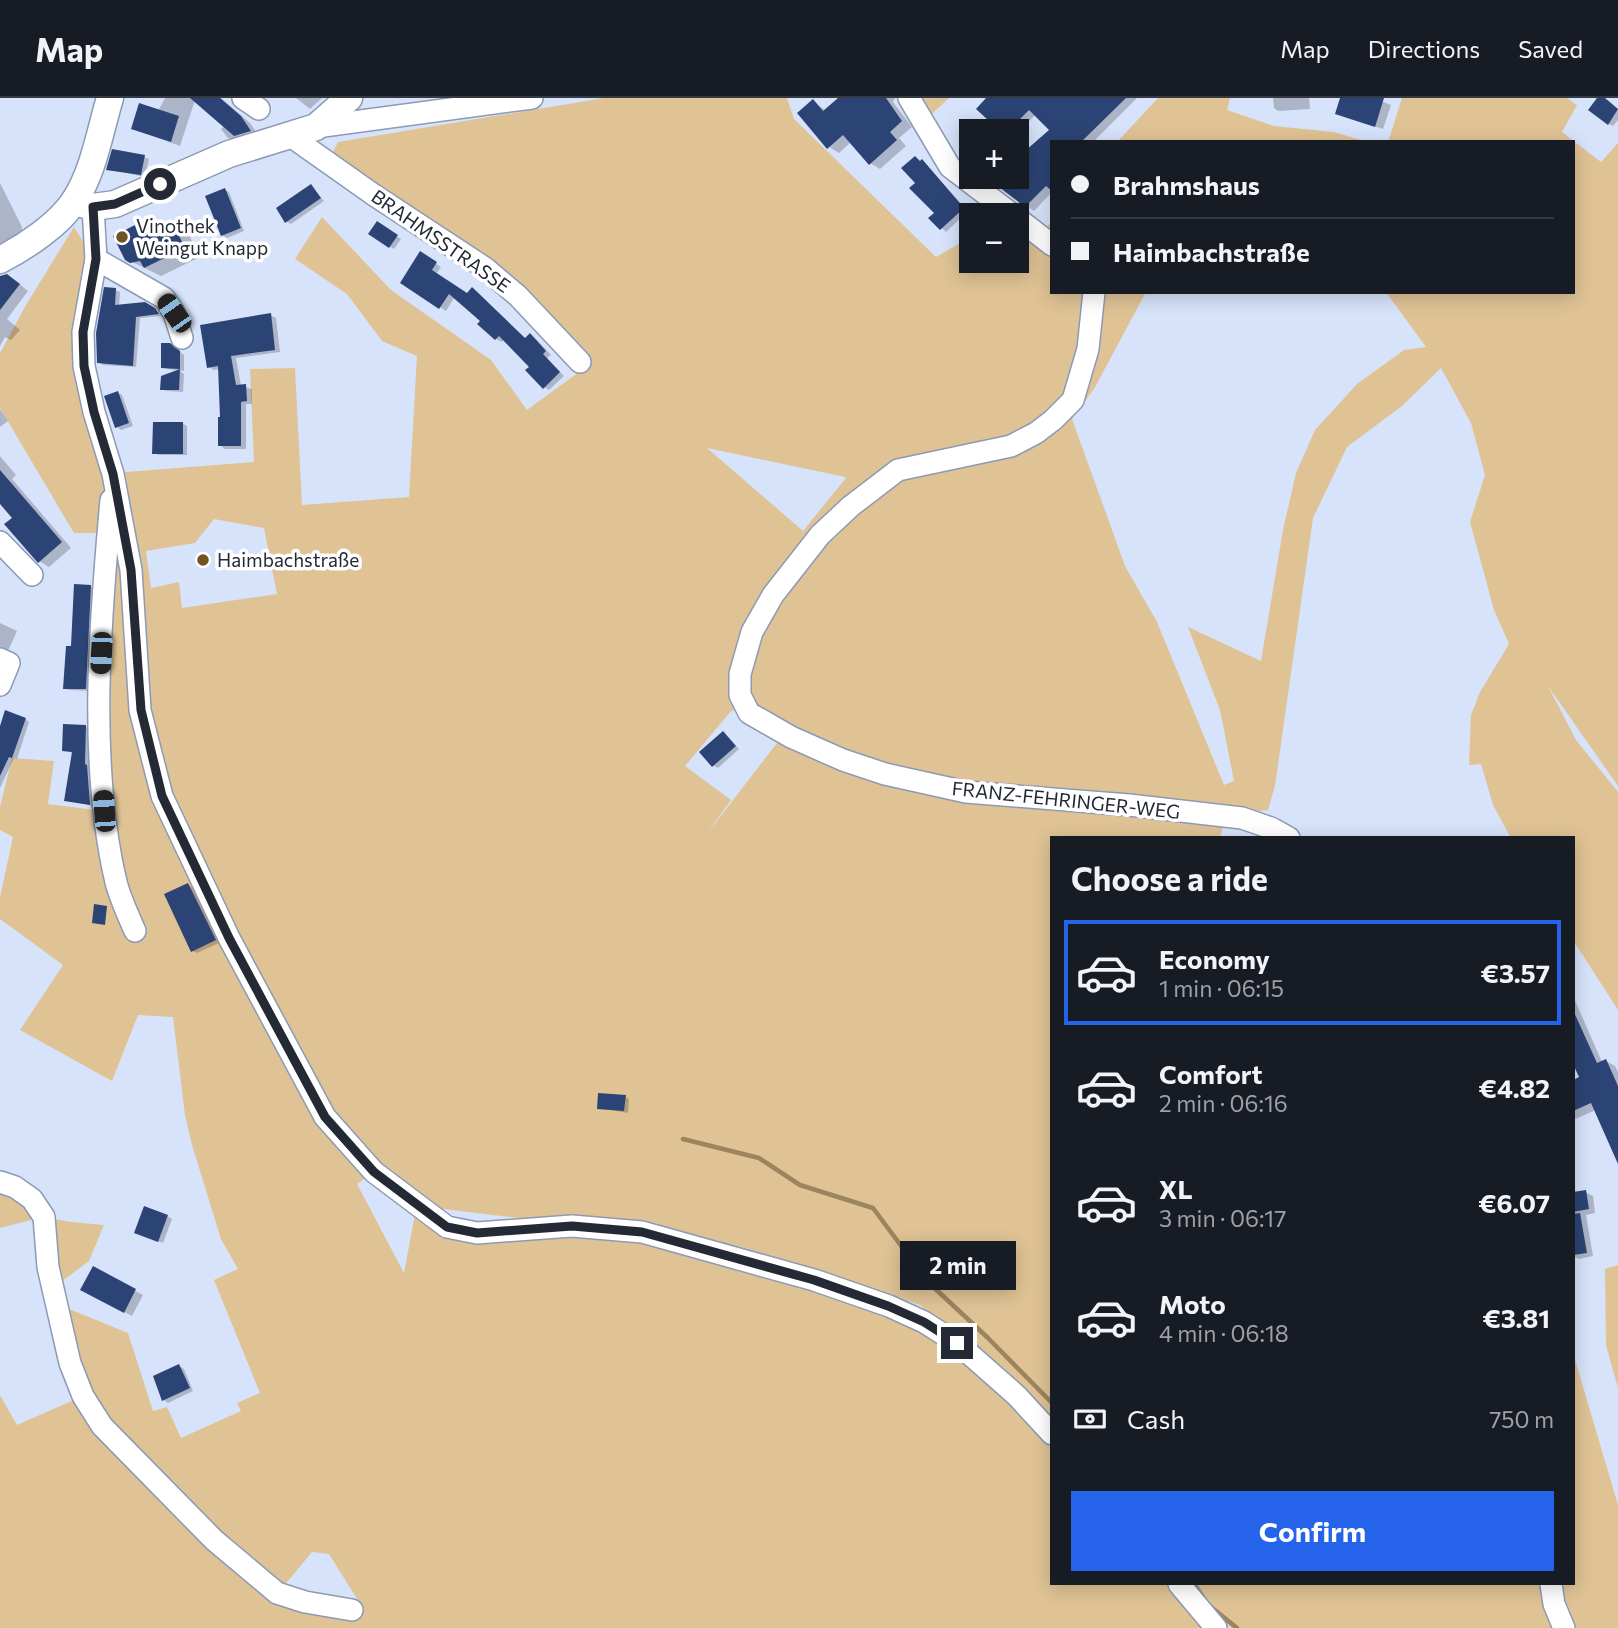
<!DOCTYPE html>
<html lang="en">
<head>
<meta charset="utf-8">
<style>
	:root { --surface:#171b24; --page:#242831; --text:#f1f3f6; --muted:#9ea1a6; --line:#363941; --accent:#2563eb }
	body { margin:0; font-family:Commissioner,sans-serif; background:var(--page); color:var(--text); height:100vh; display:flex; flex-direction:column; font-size:26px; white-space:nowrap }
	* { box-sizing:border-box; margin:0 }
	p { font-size:23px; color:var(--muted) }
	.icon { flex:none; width:38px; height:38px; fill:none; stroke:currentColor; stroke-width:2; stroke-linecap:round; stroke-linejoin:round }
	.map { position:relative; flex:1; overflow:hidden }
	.side { position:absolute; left:1050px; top:738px; width:525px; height:749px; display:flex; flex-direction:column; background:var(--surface); border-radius:0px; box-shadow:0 4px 18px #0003 }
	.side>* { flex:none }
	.hud { position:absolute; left:1050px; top:42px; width:525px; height:154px; border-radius:0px; box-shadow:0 4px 18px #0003; display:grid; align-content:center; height:154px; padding:0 21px; background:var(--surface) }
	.tools { position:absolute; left:959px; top:21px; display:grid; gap:14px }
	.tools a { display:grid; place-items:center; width:70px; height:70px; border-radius:0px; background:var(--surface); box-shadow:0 4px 18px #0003; font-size:35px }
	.end { position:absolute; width:32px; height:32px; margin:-16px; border:9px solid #242a35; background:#fff; box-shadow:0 0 0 4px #fff }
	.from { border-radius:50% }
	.bubble { position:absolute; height:49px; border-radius:0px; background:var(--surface); box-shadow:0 4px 18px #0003; font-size:23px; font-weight:700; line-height:49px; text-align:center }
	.car { position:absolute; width:21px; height:42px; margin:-21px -10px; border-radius:9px; box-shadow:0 0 5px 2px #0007; background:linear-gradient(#222 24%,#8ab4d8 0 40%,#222 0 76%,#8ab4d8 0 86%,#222 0) }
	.hud b { display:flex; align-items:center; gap:24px; height:66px; font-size:26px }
	.hud b+b { border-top:2px solid var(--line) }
	.hud i { width:18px; height:18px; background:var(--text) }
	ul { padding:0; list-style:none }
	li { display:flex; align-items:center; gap:21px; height:105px; margin:0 14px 10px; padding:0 7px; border:4px solid transparent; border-radius:0px }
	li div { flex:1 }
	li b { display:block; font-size:26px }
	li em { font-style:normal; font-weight:700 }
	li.current { border-color:var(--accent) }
	li>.icon { width:63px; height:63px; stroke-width:1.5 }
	h2 { padding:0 21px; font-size:32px; line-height:84px }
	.pay { display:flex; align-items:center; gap:18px; height:77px; padding:0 21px; font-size:26px }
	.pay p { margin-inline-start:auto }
	.button { display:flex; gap:14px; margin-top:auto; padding:14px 21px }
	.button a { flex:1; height:80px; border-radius:0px; background:var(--accent); color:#fff; font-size:28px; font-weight:700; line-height:80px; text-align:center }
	header { display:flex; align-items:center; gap:42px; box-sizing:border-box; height:98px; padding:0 35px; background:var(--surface); border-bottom:2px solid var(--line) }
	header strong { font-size:33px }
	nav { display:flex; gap:38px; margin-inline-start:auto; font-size:24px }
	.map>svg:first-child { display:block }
</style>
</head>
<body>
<header>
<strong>Map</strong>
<nav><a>Map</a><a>Directions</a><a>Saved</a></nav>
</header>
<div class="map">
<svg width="1618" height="1530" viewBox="0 0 1618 1530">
	<rect width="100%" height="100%" fill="#d7e3fa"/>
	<g fill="#dfc395" fill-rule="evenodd">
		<path d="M 604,0 L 787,0 L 794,21 L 936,159 L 971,139 L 971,163 L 1017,163 L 1017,128 L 1040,137 L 1052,123 L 1052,194 L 1146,194 L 1094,291 L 1072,321 L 1125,468 L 1157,524 L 1224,687 L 1234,683 L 1220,612 L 1188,529 L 1261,563 L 1283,432 L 1296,375 L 1315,332 L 1357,286 L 1404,252 L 1426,249 L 1386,194 L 1573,194 L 1573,44 L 1388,44 L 1402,0 L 1567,0 L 1577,7 L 1562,34 L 1601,64 L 1618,45 L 1618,688 L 1548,588 L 1576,642 L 1618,694 L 1618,912 L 1573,842 L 1573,740 L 1511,740 L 1493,707 L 1481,666 L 1469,667 L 1471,617 L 1480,594 L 1509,546 L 1494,512 L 1470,424 L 1485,377 L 1471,325 L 1441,270 L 1402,308 L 1347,349 L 1313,420 L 1275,688 L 1268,712 L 1252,714 C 1141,703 1028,702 919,680 C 873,671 831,649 787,637 L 819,660 L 938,696 L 1004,706 L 1190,718 L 1224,726 L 1220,740 L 1052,740 L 1052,1324 L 1011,1278 L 920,1207 L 742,1149 L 631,1128 L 542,1123 L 419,1108 L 374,1074 L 357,1086 L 404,1175 L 415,1116 L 451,1138 L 503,1142 L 584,1130 L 647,1139 L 808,1181 L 914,1223 L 969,1257 L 1052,1336 L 1052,1486 L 1171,1486 L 1206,1530 L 0,1530 L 0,1297 L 17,1327 L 83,1298 L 70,1265 L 57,1206 L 128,1235 L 153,1313 L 167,1309 L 181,1340 L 241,1313 L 237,1305 L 260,1295 L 214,1182 L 238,1171 L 221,1141 L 192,1047 L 185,1017 L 173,919 L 138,917 L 112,983 L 20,932 L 63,867 L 0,821 L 0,799 L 13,739 L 0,732 L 0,709 L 12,660 L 54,663 L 48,706 L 104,713 L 115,747 L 109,712 L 104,602 L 108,435 L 74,435 L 0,310 L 0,255 L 26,207 L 74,129 L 89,153 L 83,234 L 84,268 L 94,314 L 113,375 L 254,364 L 250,271 L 295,270 L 302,407 L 409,399 L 417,258 L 382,243 L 347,196 L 295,161 L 322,119 L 391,192 L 491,262 L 527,312 L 579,274 L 580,264 L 543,207 L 374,97 L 331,58 L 338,44 ZM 1092,221 L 1088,277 L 1075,298 L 1088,251 ZM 707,350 L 845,379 L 846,380 L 803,433 ZM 214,421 L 264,430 L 277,496 L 182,510 L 179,484 L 151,490 L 146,453 L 195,445 ZM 732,612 L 784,636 L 706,737 L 731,702 L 685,668 ZM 312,1454 L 329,1456 L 364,1512 L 355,1520 L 322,1514 L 278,1495 Z"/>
		<path d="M 909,0 L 949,0 L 922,25 Z"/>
		<path d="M 1158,0 L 1230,0 L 1227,12 L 1274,28 L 1334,34 L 1367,44 L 1117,44 Z"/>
		<path d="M 0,1085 L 44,1119 L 71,1124 L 104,1127 L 89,1163 L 53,1190 L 43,1119 L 0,1130 Z"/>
		<path d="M 1618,1167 L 1618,1290 L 1606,1247 L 1605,1171 Z"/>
		<path d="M 1573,1255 L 1618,1407 L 1618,1530 L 1571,1530 L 1557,1486 L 1573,1486 Z"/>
		<path d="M 1193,1486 L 1542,1486 L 1556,1530 L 1231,1530 Z"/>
	</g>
	<g fill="#0003">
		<path d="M 165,0 L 221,0 L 250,25 L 259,38 L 236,45 L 227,39 L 221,31 L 225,28 L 195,2 L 180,48 L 133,31 L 158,13 Z"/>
		<path d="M 296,0 L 322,0 L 310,11 Z"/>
		<path d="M 840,0 L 895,0 L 893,4 L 912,29 L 899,40 L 906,48 L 880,71 L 870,65 L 851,44 L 839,55 L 829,49 L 813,3 L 826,13 Z"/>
		<path d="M 989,0 L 1137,0 L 1093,44 L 1052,44 L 1052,94 L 1034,113 L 990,79 L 1017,79 L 1017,52 L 1024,56 L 1052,32 L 1036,16 L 1017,36 L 1017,33 L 1002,33 L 979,10 Z"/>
		<path d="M 1273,0 L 1309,0 L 1310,11 L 1278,13 L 1274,10 Z"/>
		<path d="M 1342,0 L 1374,0 L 1391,7 L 1383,31 L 1345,19 Z"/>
		<path d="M 1599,0 L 1605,1 L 1618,12 L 1618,22 L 1613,28 L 1609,26 Z"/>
		<path d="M 144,59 L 149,61 L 145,79 L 108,71 Z"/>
		<path d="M 922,63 L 968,113 L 946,134 L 931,120 L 936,115 Z"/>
		<path d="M 0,85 L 22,129 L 21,146 L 0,163 Z"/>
		<path d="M 311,88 L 324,103 L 291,126 L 287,124 Z"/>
		<path d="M 225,92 L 229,94 L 244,133 L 227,140 L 222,137 Z"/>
		<path d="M 143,125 L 157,133 L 172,125 L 188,135 L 200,159 L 161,178 L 126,161 Z"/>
		<path d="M 377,125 L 401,141 L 394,151 L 370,136 Z"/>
		<path d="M 421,156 L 441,169 L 436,176 L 468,197 L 473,192 L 478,195 L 526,241 L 530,237 L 536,241 L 551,257 L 547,260 L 564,278 L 549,292 L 544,289 L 532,269 L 504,241 L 502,244 L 496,241 L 482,223 L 455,198 L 446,213 L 402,185 Z"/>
		<path d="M 0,182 L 17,184 L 28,193 L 7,221 L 20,232 L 11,242 L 5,239 L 0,248 Z"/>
		<path d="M 115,192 L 120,194 L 119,209 L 145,206 L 161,218 L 140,220 L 136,269 L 103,267 L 99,264 Z"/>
		<path d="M 270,217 L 276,220 L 280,254 L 236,260 L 241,288 L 252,291 L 252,306 L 246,306 L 246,351 L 225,351 L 220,347 L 222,321 L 220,271 L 214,272 L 209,269 Z"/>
		<path d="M 175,250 L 184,257 L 184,273 L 167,271 L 163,269 Z"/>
		<path d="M 180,273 L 184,276 L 183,294 L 167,293 L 162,291 Z"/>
		<path d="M 118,295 L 122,297 L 133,328 L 121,332 L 117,329 Z"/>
		<path d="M 0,311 L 8,323 L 0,329 Z"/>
		<path d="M 182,325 L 187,328 L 187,357 L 159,357 L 154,355 Z"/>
		<path d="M 0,358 L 16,377 L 12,381 L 71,450 L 49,469 L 39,463 L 14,420 L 0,403 Z"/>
		<path d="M 90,488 L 95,491 L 90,593 L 69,592 L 64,590 L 73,549 Z"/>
		<path d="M 0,525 L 17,533 L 9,551 L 0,551 Z"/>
		<path d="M 25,621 L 29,624 L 17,661 L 14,660 L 0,690 L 0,633 Z"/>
		<path d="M 85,628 L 90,631 L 89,670 L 92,671 L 94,708 L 65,702 L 73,655 L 63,652 Z"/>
		<path d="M 723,635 L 739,651 L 718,670 L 713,667 Z"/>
		<path d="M 188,787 L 192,789 L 219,845 L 197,855 L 193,853 Z"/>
		<path d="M 1573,898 L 1602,964 L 1606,963 L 1615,968 L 1618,974 L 1618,1062 L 1596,1012 L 1573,1022 L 1573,984 L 1581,980 L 1573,962 Z"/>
		<path d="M 625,999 L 629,1001 L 628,1015 L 599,1010 Z"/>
		<path d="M 1585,1094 L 1593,1098 L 1595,1115 L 1586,1117 L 1593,1158 L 1579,1161 L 1573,1158 L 1573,1096 Z"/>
		<path d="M 167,1118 L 172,1121 L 163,1145 L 141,1137 Z"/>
		<path d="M 94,1171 L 143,1197 L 132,1218 L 83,1192 Z"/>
		<path d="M 179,1268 L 184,1271 L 193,1293 L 168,1305 L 164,1302 Z"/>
	</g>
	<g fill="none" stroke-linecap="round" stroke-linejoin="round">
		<g stroke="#9b845e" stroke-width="4.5">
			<path d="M 683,1041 L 759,1060 L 800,1087 L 873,1110 L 928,1184 L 987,1239 L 1052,1305"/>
			<path d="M 1194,1486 L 1203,1499"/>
			<path d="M 1211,1509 L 1237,1530"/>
		</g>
	</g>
	<g fill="#2c4475">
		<path d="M 190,0 L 220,0 L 241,18 L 251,33 L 234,38 Z"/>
		<path d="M 838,0 L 886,0 L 902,23 L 890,34 L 897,42 L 869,67 L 843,37 L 827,51 L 797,15 L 813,1 L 823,13 Z"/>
		<path d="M 986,0 L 1126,0 L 1081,44 L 1052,44 L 1052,93 L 1046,88 L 1025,109 L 986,79 L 1017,79 L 1017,60 L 1049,32 L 1029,12 L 1008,33 L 1000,33 L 976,11 Z"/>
		<path d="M 1340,0 L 1384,0 L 1375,29 L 1335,16 Z"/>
		<path d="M 1597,0 L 1605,0 L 1618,11 L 1608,27 L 1588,12 Z"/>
		<path d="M 139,5 L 179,18 L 171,44 L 131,31 Z"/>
		<path d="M 112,51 L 145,57 L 141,77 L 106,72 Z"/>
		<path d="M 915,58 L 920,63 L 922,61 L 964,110 L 940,132 L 928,120 L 934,115 L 909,90 L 915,85 L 901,70 Z"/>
		<path d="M 311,86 L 321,100 L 285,125 L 276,110 Z"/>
		<path d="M 225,90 L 241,130 L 221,138 L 205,98 Z"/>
		<path d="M 143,123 L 148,136 L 172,123 L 185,150 L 144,170 L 140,163 L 130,165 L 125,162 L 113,138 Z"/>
		<path d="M 377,123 L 398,137 L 389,150 L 368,136 Z"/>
		<path d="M 420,153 L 437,164 L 432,172 L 467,195 L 472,189 L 525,240 L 530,235 L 546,253 L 543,256 L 560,274 L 543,291 L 525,272 L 529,269 L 499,238 L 495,242 L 477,226 L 480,223 L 449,196 L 439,211 L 400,185 Z"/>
		<path d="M 7,176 L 20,186 L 0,212 L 0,178 Z"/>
		<path d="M 104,189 L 116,190 L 115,207 L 145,204 L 155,210 L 159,216 L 136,219 L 133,268 L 97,265 L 96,235 Z"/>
		<path d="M 271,215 L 275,252 L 231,258 L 236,287 L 246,286 L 247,303 L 241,304 L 241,348 L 218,348 L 218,319 L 220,319 L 218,268 L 207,270 L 200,227 Z"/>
		<path d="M 161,245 L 170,245 L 180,253 L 180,271 L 161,270 Z"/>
		<path d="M 180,271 L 179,292 L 160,292 L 161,278 Z"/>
		<path d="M 118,293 L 129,325 L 115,330 L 104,298 Z"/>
		<path d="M 153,324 L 183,324 L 183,356 L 152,356 Z"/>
		<path d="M 0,372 L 62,444 L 38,465 L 4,426 L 12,420 L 0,406 Z"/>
		<path d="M 74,486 L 91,487 L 86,591 L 63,591 L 66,548 L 71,548 Z"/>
		<path d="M 5,612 L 26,620 L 12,660 L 9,659 L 0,678 L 0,628 Z"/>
		<path d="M 63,626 L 86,627 L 85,666 L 87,667 L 90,707 L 64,703 L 72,654 L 62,653 Z"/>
		<path d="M 723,633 L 736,648 L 712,669 L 699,654 Z"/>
		<path d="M 188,785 L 216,842 L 191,854 L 164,796 Z"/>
		<path d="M 94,806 L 107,808 L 105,827 L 92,825 Z"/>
		<path d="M 1573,912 L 1597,965 L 1606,961 L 1618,988 L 1618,1066 L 1591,1005 L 1573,1013 L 1573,982 L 1579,979 L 1573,966 Z"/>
		<path d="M 598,995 L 626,997 L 624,1013 L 597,1011 Z"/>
		<path d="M 1586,1092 L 1589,1111 L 1573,1114 L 1573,1094 Z"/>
		<path d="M 144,1108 L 168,1117 L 158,1144 L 134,1135 Z"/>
		<path d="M 1580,1115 L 1587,1155 L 1573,1157 L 1573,1116 Z"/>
		<path d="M 93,1168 L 136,1191 L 124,1215 L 80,1192 Z"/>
		<path d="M 179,1266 L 190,1290 L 162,1303 L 153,1278 Z"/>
	</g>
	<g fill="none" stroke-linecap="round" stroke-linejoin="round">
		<defs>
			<g id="minor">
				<path d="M 243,0 L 259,11"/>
				<path d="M 909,0 L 950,69 L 1013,117"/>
				<path d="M 316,29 L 532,0"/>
				<path d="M 289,37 L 374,97 L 485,170 L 518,198 L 580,264"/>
				<path d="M 93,109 L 96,161 L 83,234 L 84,268 L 94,314 L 113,376 L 131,472 L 140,612 L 162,698 L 229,840 L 325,1019 L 374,1074 L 447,1129 L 477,1135 L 572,1128 L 642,1134 L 814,1182 L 889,1208 L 924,1224 L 957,1245 L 1017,1298 L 1052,1336"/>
				<path d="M 1017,120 L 1052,147"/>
				<path d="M 96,161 L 164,200 L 174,215 L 182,240"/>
				<path d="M 1094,194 L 1088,251 L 1073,302 L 1053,322 L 1036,335 L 1011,348 L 898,372 L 851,408 L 820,437 L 773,497 L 752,534 L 740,576 L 740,597 L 749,615 L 791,639 L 843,662 L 885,676 L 966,694 L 1129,707 L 1242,720 L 1271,730 L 1289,740"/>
				<path d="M 111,402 C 100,523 88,665 116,784 C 120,800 128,817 135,833"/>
				<path d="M 0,444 L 32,477"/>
				<path d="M 0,561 L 9,565 L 0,587"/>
				<path d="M 0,1084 L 15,1089 L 32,1101 L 44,1119 L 48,1169 L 70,1265 L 83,1298 L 102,1328 L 214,1442 L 277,1495 L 305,1504 L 352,1512"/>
				<path d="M 1179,1486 L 1216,1530"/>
				<path d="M 1551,1486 L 1554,1506 L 1564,1530"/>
			</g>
			<g id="major">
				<path d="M 74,104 L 93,109 L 115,106 L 229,56 L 316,29 L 349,0"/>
				<path d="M 0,162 C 25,149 60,126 75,102 C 94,72 100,33 110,0"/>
			</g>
		</defs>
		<use href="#minor" stroke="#8c9ab5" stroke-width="24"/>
		<use href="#major" stroke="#8c9ab5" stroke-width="29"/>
		<use href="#minor" stroke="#fff" stroke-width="21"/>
		<use href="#major" stroke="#fff" stroke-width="26"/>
	</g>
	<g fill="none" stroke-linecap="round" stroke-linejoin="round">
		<path stroke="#242a35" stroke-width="9" d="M 160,86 L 115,106 L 93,109 L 96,161 L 83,234 L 84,268 L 94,314 L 113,376 L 131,472 L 141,612 L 162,698 L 229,840 L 325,1019 L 374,1074 L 447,1129 L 477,1135 L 572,1128 L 642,1134 L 814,1182 L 888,1208 L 924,1224 L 957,1245"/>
	</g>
	<g fill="#6e5325" stroke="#fff" stroke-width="2.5">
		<circle cx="122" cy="139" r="7"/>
		<circle cx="203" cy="462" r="7"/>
	</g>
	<g text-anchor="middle" stroke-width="7" stroke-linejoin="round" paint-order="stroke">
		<g font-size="19" fill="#242a35" stroke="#fff" text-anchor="start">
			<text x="136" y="135">Vinothek<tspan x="136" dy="22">Weingut Knapp</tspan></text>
			<text x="217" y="469">Haimbachstraße</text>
		</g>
		<g font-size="19" fill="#242a35" stroke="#fff">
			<text transform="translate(441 143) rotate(35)" y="7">BRAHMSSTRASSE</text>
			<text transform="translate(1066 702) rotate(6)" y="7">FRANZ-FEHRINGER-WEG</text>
		</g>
	</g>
</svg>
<div class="tools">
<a>+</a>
<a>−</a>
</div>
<i class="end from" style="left:160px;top:86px"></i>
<i class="end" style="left:957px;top:1245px"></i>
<div class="bubble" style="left:900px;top:1143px;width:116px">2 min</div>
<i class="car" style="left:174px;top:215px;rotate:325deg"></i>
<i class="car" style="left:101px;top:555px;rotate:183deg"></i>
<i class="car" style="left:104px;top:713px;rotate:356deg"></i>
<div class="hud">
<b><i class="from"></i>Brahmshaus</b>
<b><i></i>Haimbachstraße</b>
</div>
<section class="side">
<h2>Choose a ride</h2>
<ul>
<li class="current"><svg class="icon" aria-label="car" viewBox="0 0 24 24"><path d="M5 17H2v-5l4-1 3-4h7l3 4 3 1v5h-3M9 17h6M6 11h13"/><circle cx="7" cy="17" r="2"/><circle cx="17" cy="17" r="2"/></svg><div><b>Economy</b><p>1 min · 06:15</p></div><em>€3.57</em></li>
<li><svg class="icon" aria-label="car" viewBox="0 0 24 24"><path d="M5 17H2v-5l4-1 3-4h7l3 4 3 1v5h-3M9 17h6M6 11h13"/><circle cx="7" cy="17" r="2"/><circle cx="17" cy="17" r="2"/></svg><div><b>Comfort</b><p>2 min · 06:16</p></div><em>€4.82</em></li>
<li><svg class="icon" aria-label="car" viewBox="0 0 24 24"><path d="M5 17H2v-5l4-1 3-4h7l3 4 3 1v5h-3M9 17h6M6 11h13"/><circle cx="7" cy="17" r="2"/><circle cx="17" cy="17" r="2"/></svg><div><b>XL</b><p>3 min · 06:17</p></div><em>€6.07</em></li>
<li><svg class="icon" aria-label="car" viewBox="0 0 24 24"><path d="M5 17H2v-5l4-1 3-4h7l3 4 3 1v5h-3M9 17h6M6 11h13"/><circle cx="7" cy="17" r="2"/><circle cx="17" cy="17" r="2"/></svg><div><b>Moto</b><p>4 min · 06:18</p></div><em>€3.81</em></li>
</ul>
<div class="pay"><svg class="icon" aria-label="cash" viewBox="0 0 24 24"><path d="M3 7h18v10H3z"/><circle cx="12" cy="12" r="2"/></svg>Cash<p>750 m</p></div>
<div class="button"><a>Confirm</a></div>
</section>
</div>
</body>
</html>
